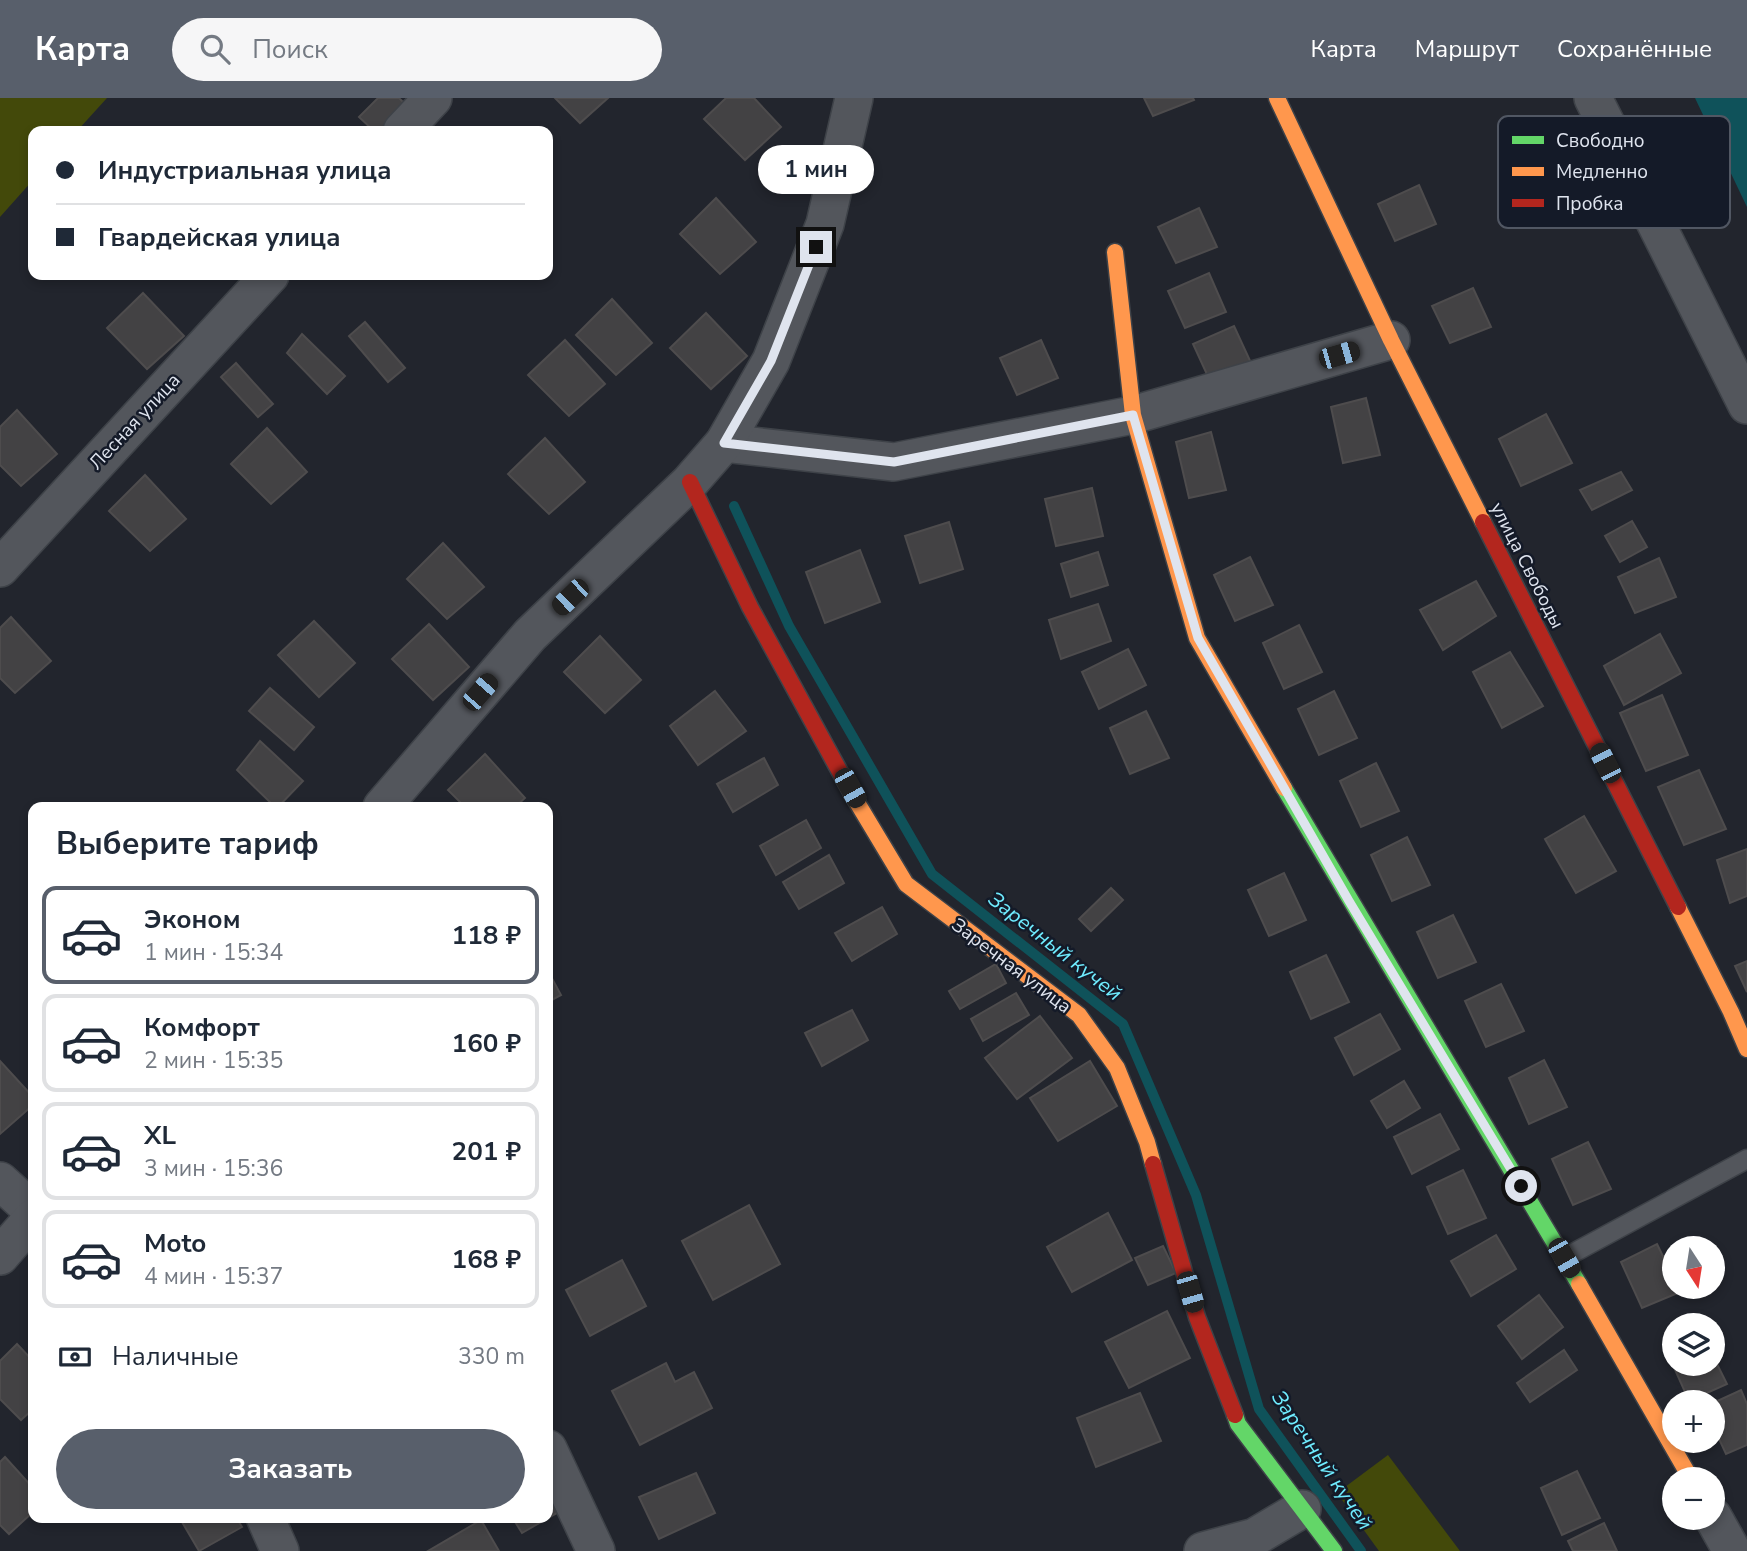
<!DOCTYPE html>
<html lang="ru">
<head>
<meta charset="utf-8">
<style>
	:root { --surface:#fff; --page:#f6f6f7; --text:#1f2937; --muted:#747a83; --line:#e0e1e3; --accent:#585f6b }
	body { margin:0; font-family:"Nunito Sans",sans-serif; background:var(--page); color:var(--text); height:100vh; display:flex; flex-direction:column; font-size:26px; white-space:nowrap }
	* { box-sizing:border-box; margin:0 }
	p { font-size:23px; color:var(--muted) }
	.icon { flex:none; width:38px; height:38px; fill:none; stroke:currentColor; stroke-width:2; stroke-linecap:round; stroke-linejoin:round }
	.map { position:relative; flex:1; overflow:hidden }
	.side { position:absolute; left:28px; top:704px; width:525px; height:721px; display:flex; flex-direction:column; background:var(--surface); border-radius:14px; box-shadow:0 4px 10px #0003 }
	.side>* { flex:none }
	.banner { position:absolute; left:28px; top:28px; width:525px; height:154px; border-radius:14px; box-shadow:0 4px 10px #0003; display:grid; align-content:center; height:154px; padding:0 28px; background:var(--surface) }
	.needle { width:46px; rotate:168deg }
	.buttons { position:absolute; left:1662px; top:1138px; display:grid; gap:14px }
	.buttons a { display:grid; place-items:center; width:63px; height:63px; border-radius:50%; background:var(--surface); box-shadow:0 4px 10px #0003; font-size:35px }
	.end { position:absolute; width:32px; height:32px; margin:-16px; border:9px solid #dfe4ee; background:#111; box-shadow:0 0 0 4px #111 }
	.from { border-radius:50% }
	.bubble { position:absolute; height:49px; border-radius:24px; background:var(--surface); box-shadow:0 4px 10px #0003; font-size:23px; font-weight:700; line-height:49px; text-align:center }
	.car { position:absolute; width:21px; height:42px; margin:-21px -10px; border-radius:9px; box-shadow:0 0 5px 2px #0007; background:linear-gradient(#222 24%,#8ab4d8 0 40%,#222 0 76%,#8ab4d8 0 86%,#222 0) }
	.banner b { display:flex; align-items:center; gap:24px; height:66px; font-size:26px }
	.banner b+b { border-top:2px solid var(--line) }
	.banner i { width:18px; height:18px; background:var(--text) }
	ul { padding:0; list-style:none }
	li { display:flex; align-items:center; gap:21px; height:98px; margin:0 14px 10px; padding:0 14px; border:4px solid var(--line); border-radius:14px }
	li div { flex:1 }
	li b { display:block; font-size:26px }
	li em { font-style:normal; font-weight:700 }
	li.selected { border-color:var(--accent) }
	li>.icon { width:63px; height:63px; stroke-width:1.5 }
	h2 { padding:0 28px; font-size:32px; line-height:84px }
	.pay { display:flex; align-items:center; gap:18px; height:77px; padding:0 28px; font-size:26px }
	.pay p { margin-inline-start:auto }
	.primary-button { display:flex; gap:14px; margin-top:auto; padding:14px 28px }
	.primary-button a { flex:1; height:80px; border-radius:42px; background:var(--accent); color:#fff; font-size:28px; font-weight:700; line-height:80px; text-align:center }
	header { display:flex; align-items:center; gap:42px; box-sizing:border-box; height:98px; padding:0 35px; background:var(--accent); color:#fff }
	header strong { font-size:33px }
	nav { display:flex; gap:38px; margin-inline-start:auto; font-size:24px }
	.search { width:490px; height:63px; background:var(--page); display:flex; align-items:center; gap:18px; box-sizing:border-box; padding:0 24px; border-radius:38px; color:var(--muted); font-size:26px }
	.map>svg:first-child { display:block }
</style>
</head>
<body>
<header>
<strong>Карта</strong>
<div class="search"><svg class="icon" aria-label="search" viewBox="0 0 24 24"><circle cx="10" cy="10" r="6"/><path d="M15 15l6 6"/></svg>Поиск</div>
<nav><a>Карта</a><a>Маршрут</a><a>Сохранённые</a></nav>
</header>
<div class="map">
<svg width="1747" height="1453" viewBox="0 0 1747 1453">
	<rect width="100%" height="100%" fill="#22252d"/>
	<g fill="#43490a">
		<path d="M 0,0 L 107,0 L 77,33 L 33,33 L 33,82 L 0,119 Z"/>
		<path d="M 1388,1357 L 1460,1453 L 1379,1453 L 1337,1395 Z"/>
	</g>
	<path fill="#0f525a" d="M 1695,0 L 1747,0 L 1747,109 Z"/>
	<g fill="none" stroke-linecap="round" stroke-linejoin="round">
		<path stroke="#0f525a" stroke-width="10" d="M 734,408 L 789,528 L 932,776 L 1123,926 L 1196,1097 L 1259,1311 L 1361,1453"/>
	</g>
	<g fill="#434244" stroke="#4e4c4d" stroke-width="2">
		<path d="M 378,0 L 399,0 L 406,7 L 380,33 L 374,33 L 359,19 Z"/>
		<path d="M 555,0 L 608,0 L 580,25 Z"/>
		<path d="M 726,0 L 754,0 L 781,29 L 745,62 L 704,21 Z"/>
		<path d="M 1144,0 L 1193,0 L 1194,2 L 1153,18 Z"/>
		<path d="M 1419,87 L 1436,126 L 1395,143 L 1378,106 Z"/>
		<path d="M 716,100 L 756,144 L 720,176 L 680,136 Z"/>
		<path d="M 1199,110 L 1217,149 L 1176,165 L 1158,129 Z"/>
		<path d="M 1209,175 L 1226,214 L 1185,230 L 1168,193 Z"/>
		<path d="M 1473,190 L 1491,229 L 1450,245 L 1432,208 Z"/>
		<path d="M 143,195 L 184,238 L 147,271 L 107,230 Z"/>
		<path d="M 612,201 L 652,245 L 616,277 L 576,237 Z"/>
		<path d="M 706,215 L 747,258 L 711,291 L 670,250 Z"/>
		<path d="M 365,224 L 405,270 L 388,284 L 349,238 Z"/>
		<path d="M 1234,228 L 1252,267 L 1210,283 L 1193,246 Z"/>
		<path d="M 302,236 L 345,278 L 327,296 L 287,255 Z"/>
		<path d="M 565,242 L 605,286 L 569,318 L 528,277 Z"/>
		<path d="M 1041,242 L 1058,280 L 1017,297 L 1000,260 Z"/>
		<path d="M 236,265 L 273,306 L 258,319 L 221,279 Z"/>
		<path d="M 1366,300 L 1380,357 L 1343,365 L 1331,309 Z"/>
		<path d="M 17,312 L 57,356 L 21,388 L 0,367 L 0,329 Z"/>
		<path d="M 1546,316 L 1572,365 L 1521,388 L 1499,341 Z"/>
		<path d="M 267,330 L 307,374 L 271,406 L 231,366 Z"/>
		<path d="M 1211,334 L 1226,392 L 1189,400 L 1176,344 Z"/>
		<path d="M 545,340 L 585,384 L 549,416 L 508,376 Z"/>
		<path d="M 1621,374 L 1632,392 L 1592,412 L 1580,392 Z"/>
		<path d="M 145,377 L 186,421 L 150,453 L 109,413 Z"/>
		<path d="M 1092,390 L 1103,438 L 1056,448 L 1045,401 Z"/>
		<path d="M 1632,423 L 1647,449 L 1620,464 L 1605,438 Z"/>
		<path d="M 949,424 L 963,471 L 920,485 L 905,438 Z"/>
		<path d="M 443,445 L 484,489 L 447,521 L 407,481 Z"/>
		<path d="M 860,452 L 880,504 L 825,525 L 806,474 Z"/>
		<path d="M 1098,454 L 1108,487 L 1071,499 L 1061,466 Z"/>
		<path d="M 1250,459 L 1273,507 L 1235,523 L 1214,477 Z"/>
		<path d="M 1659,460 L 1676,499 L 1635,515 L 1618,479 Z"/>
		<path d="M 1476,483 L 1496,518 L 1443,552 L 1420,512 Z"/>
		<path d="M 1098,506 L 1111,543 L 1061,561 L 1049,522 Z"/>
		<path d="M 11,519 L 51,563 L 15,595 L 0,580 L 0,530 Z"/>
		<path d="M 314,523 L 355,565 L 319,599 L 278,557 Z"/>
		<path d="M 429,526 L 469,569 L 433,602 L 392,561 Z"/>
		<path d="M 1299,527 L 1322,574 L 1284,591 L 1263,545 Z"/>
		<path d="M 1660,536 L 1681,575 L 1624,607 L 1604,568 Z"/>
		<path d="M 600,538 L 641,582 L 605,615 L 564,574 Z"/>
		<path d="M 1128,551 L 1146,587 L 1099,611 L 1082,574 Z"/>
		<path d="M 1510,554 L 1543,608 L 1502,630 L 1473,574 Z"/>
		<path d="M 270,590 L 314,629 L 294,652 L 249,613 Z"/>
		<path d="M 715,593 L 746,633 L 698,667 L 670,628 Z"/>
		<path d="M 1334,593 L 1357,640 L 1319,657 L 1298,611 Z"/>
		<path d="M 1662,597 L 1688,657 L 1646,673 L 1620,615 Z"/>
		<path d="M 1146,613 L 1169,660 L 1130,676 L 1110,630 Z"/>
		<path d="M 260,643 L 303,683 L 278,709 L 275,709 L 237,672 Z"/>
		<path d="M 485,656 L 525,700 L 515,709 L 465,709 L 448,692 Z"/>
		<path d="M 764,660 L 778,687 L 733,714 L 717,686 Z"/>
		<path d="M 1376,665 L 1399,713 L 1361,729 L 1340,683 Z"/>
		<path d="M 1699,672 L 1726,731 L 1684,747 L 1658,689 Z"/>
		<path d="M 1584,718 L 1616,773 L 1576,795 L 1545,741 Z"/>
		<path d="M 806,722 L 821,750 L 776,777 L 760,748 Z"/>
		<path d="M 1407,739 L 1430,787 L 1392,803 L 1371,757 Z"/>
		<path d="M 1747,751 L 1747,798 L 1730,805 L 1717,762 Z"/>
		<path d="M 829,757 L 844,785 L 799,811 L 783,784 Z"/>
		<path d="M 1284,775 L 1306,822 L 1269,838 L 1248,792 Z"/>
		<path d="M 1111,790 L 1123,802 L 1091,833 L 1079,821 Z"/>
		<path d="M 882,809 L 897,836 L 852,863 L 835,835 Z"/>
		<path d="M 1453,817 L 1476,864 L 1438,880 L 1417,834 Z"/>
		<path d="M 1326,857 L 1349,904 L 1311,921 L 1290,874 Z"/>
		<path d="M 1747,863 L 1747,894 L 1735,868 Z"/>
		<path d="M 996,866 L 1006,885 L 960,911 L 949,893 Z"/>
		<path d="M 548,873 L 561,897 L 548,904 Z"/>
		<path d="M 1501,886 L 1524,933 L 1486,949 L 1465,903 Z"/>
		<path d="M 1016,895 L 1029,917 L 983,943 L 971,921 Z"/>
		<path d="M 852,912 L 868,942 L 822,968 L 805,935 Z"/>
		<path d="M 1380,916 L 1400,951 L 1354,977 L 1335,940 Z"/>
		<path d="M 1040,918 L 1072,960 L 1017,1001 L 985,960 Z"/>
		<path d="M 1544,962 L 1567,1009 L 1529,1026 L 1509,980 Z"/>
		<path d="M 0,963 L 33,999 L 33,1007 L 0,1036 Z"/>
		<path d="M 1090,963 L 1117,1008 L 1058,1043 L 1030,1000 Z"/>
		<path d="M 1404,983 L 1420,1010 L 1387,1030 L 1371,1003 Z"/>
		<path d="M 1440,1016 L 1459,1051 L 1412,1076 L 1394,1039 Z"/>
		<path d="M 1588,1044 L 1611,1091 L 1573,1107 L 1552,1061 Z"/>
		<path d="M 1463,1072 L 1486,1120 L 1448,1136 L 1427,1089 Z"/>
		<path d="M 749,1107 L 780,1166 L 713,1202 L 682,1143 Z"/>
		<path d="M 1108,1115 L 1132,1162 L 1072,1194 L 1047,1149 Z"/>
		<path d="M 1496,1137 L 1516,1171 L 1471,1198 L 1451,1163 Z"/>
		<path d="M 1657,1146 L 1675,1183 L 1675,1188 L 1680,1194 L 1642,1210 L 1621,1164 Z"/>
		<path d="M 1163,1148 L 1176,1175 L 1148,1187 L 1135,1160 Z"/>
		<path d="M 622,1162 L 646,1208 L 590,1238 L 566,1192 Z"/>
		<path d="M 1539,1197 L 1563,1229 L 1522,1261 L 1498,1228 Z"/>
		<path d="M 1167,1213 L 1190,1260 L 1129,1290 L 1105,1244 Z"/>
		<path d="M 17,1246 L 33,1263 L 33,1311 L 21,1322 L 0,1301 L 0,1263 Z"/>
		<path d="M 1564,1252 L 1577,1272 L 1530,1304 L 1517,1285 Z"/>
		<path d="M 1675,1253 L 1675,1265 L 1713,1265 L 1713,1258 L 1727,1286 L 1689,1303 L 1668,1256 Z"/>
		<path d="M 666,1265 L 675,1284 L 694,1274 L 712,1310 L 640,1347 L 612,1293 Z"/>
		<path d="M 1741,1292 L 1747,1306 L 1747,1347 L 1726,1356 L 1713,1328 L 1713,1305 Z"/>
		<path d="M 1140,1295 L 1161,1343 L 1096,1369 L 1077,1320 Z"/>
		<path d="M 5,1359 L 33,1390 L 33,1414 L 9,1436 L 0,1427 L 0,1364 Z"/>
		<path d="M 1577,1373 L 1600,1420 L 1562,1437 L 1541,1390 Z"/>
		<path d="M 696,1375 L 715,1415 L 659,1441 L 639,1399 Z"/>
		<path d="M 552,1394 L 562,1412 L 522,1435 L 512,1419 L 548,1419 L 548,1396 Z"/>
		<path d="M 189,1419 L 236,1419 L 242,1429 L 199,1453 L 182,1424 Z"/>
		<path d="M 481,1422 L 499,1453 L 428,1453 Z"/>
		<path d="M 1604,1425 L 1617,1453 L 1573,1453 L 1568,1443 Z"/>
	</g>
	<g fill="none" stroke-linecap="round" stroke-linejoin="round">
		<defs>
			<path id="lane" d="M 1564,1160 L 1747,1061"/>
			<g id="street">
				<path d="M 1593,0 L 1747,307"/>
				<path d="M 402,33 L 433,0"/>
				<path d="M 724,345 L 894,364 L 1133,317 L 1391,242"/>
				<path d="M 0,470 L 270,177"/>
				<path d="M 382,709 L 530,537 L 690,384 L 724,345 L 771,263 L 825,126 L 854,0"/>
				<path d="M 0,1083 L 33,1113"/>
				<path d="M 0,1158 L 33,1120"/>
				<path d="M 548,1351 L 596,1453"/>
				<path d="M 265,1419 L 280,1453"/>
				<path d="M 1713,1419 L 1732,1453"/>
				<path d="M 1203,1453 L 1255,1439 L 1302,1411"/>
			</g>
			<g id="fast">
				<path d="M 1284,690 L 1579,1186"/>
				<path d="M 1235,1317 L 1238,1326 L 1334,1453"/>
			</g>
			<g id="slow">
				<path d="M 1277,0 L 1391,242 L 1483,424"/>
				<path d="M 1115,154 L 1133,317 L 1197,540 L 1284,690"/>
				<path d="M 852,696 L 906,786 L 1079,917 L 1117,970 L 1147,1044 L 1153,1066"/>
				<path d="M 1678,809 L 1731,914 L 1747,951"/>
				<path d="M 1579,1186 L 1691,1381"/>
			</g>
			<g id="jam">
				<path d="M 690,384 L 750,509 L 852,696"/>
				<path d="M 1483,424 L 1678,809"/>
				<path d="M 1153,1066 L 1197,1219 L 1235,1317"/>
			</g>
		</defs>
		<use href="#lane" stroke="#3e4248" stroke-width="21"/>
		<use href="#street" stroke="#3e4248" stroke-width="40"/>
		<use href="#fast" stroke="#3e4248" stroke-width="19"/>
		<use href="#slow" stroke="#3e4248" stroke-width="19"/>
		<use href="#jam" stroke="#3e4248" stroke-width="19"/>
		<use href="#lane" stroke="#53565c" stroke-width="18"/>
		<use href="#street" stroke="#53565c" stroke-width="37"/>
		<use href="#fast" stroke="#63d668" stroke-width="16"/>
		<use href="#slow" stroke="#ff974d" stroke-width="16"/>
		<use href="#jam" stroke="#b3261e" stroke-width="16"/>
	</g>
	<g fill="none" stroke-linecap="round" stroke-linejoin="round">
		<path stroke="#dfe4ee" stroke-width="9" d="M 816,149 L 771,263 L 724,345 L 894,364 L 1133,317 L 1198,540 L 1349,803 L 1521,1088"/>
	</g>
	<g text-anchor="middle" stroke-width="5" stroke-linejoin="round" paint-order="stroke">
		<g font-size="19" fill="#dfe4ee" stroke="#141a28">
			<text transform="translate(134 323) rotate(-47)" y="7">Лесная улица</text>
			<text transform="translate(1528 467) rotate(63)" y="7">улица Свободы</text>
			<text transform="translate(1012 867) rotate(37)" y="7">Заречная улица</text>
		</g>
		<g font-size="21" font-style="italic" fill="#6fecff" stroke="#141a28">
			<text transform="translate(1055 848) rotate(38)" y="7">Заречный кучей</text>
			<text transform="translate(1322 1362) rotate(56)" y="7">Заречный кучей</text>
		</g>
	</g>
	<rect x="1498" y="18" width="232" height="112" rx="10" fill="#141a28" stroke="#515763" stroke-width="2"/>
	<rect x="1512" y="38" width="32" height="8" fill="#63d668"/>
	<rect x="1512" y="69" width="32" height="9" fill="#ff974d"/>
	<rect x="1512" y="101" width="32" height="8" fill="#b3261e"/>
	<g font-size="19" fill="#dfe4ee">
		<text x="1556" y="49">Свободно</text>
		<text x="1556" y="80">Медленно</text>
		<text x="1556" y="112">Пробка</text>
	</g>
</svg>
<div class="buttons">
<a><svg class="needle" viewBox="-14 -14 28 28"><path d="M0-13l5 13h-10z" fill="#e53935"/><path d="M0 13l5-13h-10z" fill="#747a83"/></svg></a>
<a><svg class="icon" aria-label="layers" viewBox="0 0 24 24"><path d="M12 4l9 5-9 5-9-5zM3 14l9 5 9-5"/></svg></a>
<a>+</a>
<a>−</a>
</div>
<i class="end from" style="left:1521px;top:1088px"></i>
<i class="end" style="left:816px;top:149px"></i>
<div class="bubble" style="left:758px;top:47px;width:116px">1 мин</div>
<i class="car" style="left:1339px;top:257px;rotate:74deg"></i>
<i class="car" style="left:570px;top:499px;rotate:226deg"></i>
<i class="car" style="left:480px;top:594px;rotate:41deg"></i>
<i class="car" style="left:1605px;top:665px;rotate:333deg"></i>
<i class="car" style="left:850px;top:690px;rotate:151deg"></i>
<i class="car" style="left:1564px;top:1160px;rotate:150deg"></i>
<i class="car" style="left:1190px;top:1194px;rotate:164deg"></i>
<div class="banner">
<b><i class="from"></i>Индустриальная улица</b>
<b><i></i>Гвардейская улица</b>
</div>
<section class="side">
<h2>Выберите тариф</h2>
<ul>
<li class="selected"><svg class="icon" aria-label="car" viewBox="0 0 24 24"><path d="M5 17H2v-5l4-1 3-4h7l3 4 3 1v5h-3M9 17h6M6 11h13"/><circle cx="7" cy="17" r="2"/><circle cx="17" cy="17" r="2"/></svg><div><b>Эконом</b><p>1 мин · 15:34</p></div><em>118 ₽</em></li>
<li><svg class="icon" aria-label="car" viewBox="0 0 24 24"><path d="M5 17H2v-5l4-1 3-4h7l3 4 3 1v5h-3M9 17h6M6 11h13"/><circle cx="7" cy="17" r="2"/><circle cx="17" cy="17" r="2"/></svg><div><b>Комфорт</b><p>2 мин · 15:35</p></div><em>160 ₽</em></li>
<li><svg class="icon" aria-label="car" viewBox="0 0 24 24"><path d="M5 17H2v-5l4-1 3-4h7l3 4 3 1v5h-3M9 17h6M6 11h13"/><circle cx="7" cy="17" r="2"/><circle cx="17" cy="17" r="2"/></svg><div><b>XL</b><p>3 мин · 15:36</p></div><em>201 ₽</em></li>
<li><svg class="icon" aria-label="car" viewBox="0 0 24 24"><path d="M5 17H2v-5l4-1 3-4h7l3 4 3 1v5h-3M9 17h6M6 11h13"/><circle cx="7" cy="17" r="2"/><circle cx="17" cy="17" r="2"/></svg><div><b>Moto</b><p>4 мин · 15:37</p></div><em>168 ₽</em></li>
</ul>
<div class="pay"><svg class="icon" aria-label="cash" viewBox="0 0 24 24"><path d="M3 7h18v10H3z"/><circle cx="12" cy="12" r="2"/></svg>Наличные<p>330 m</p></div>
<div class="primary-button"><a>Заказать</a></div>
</section>
</div>
</body>
</html>
